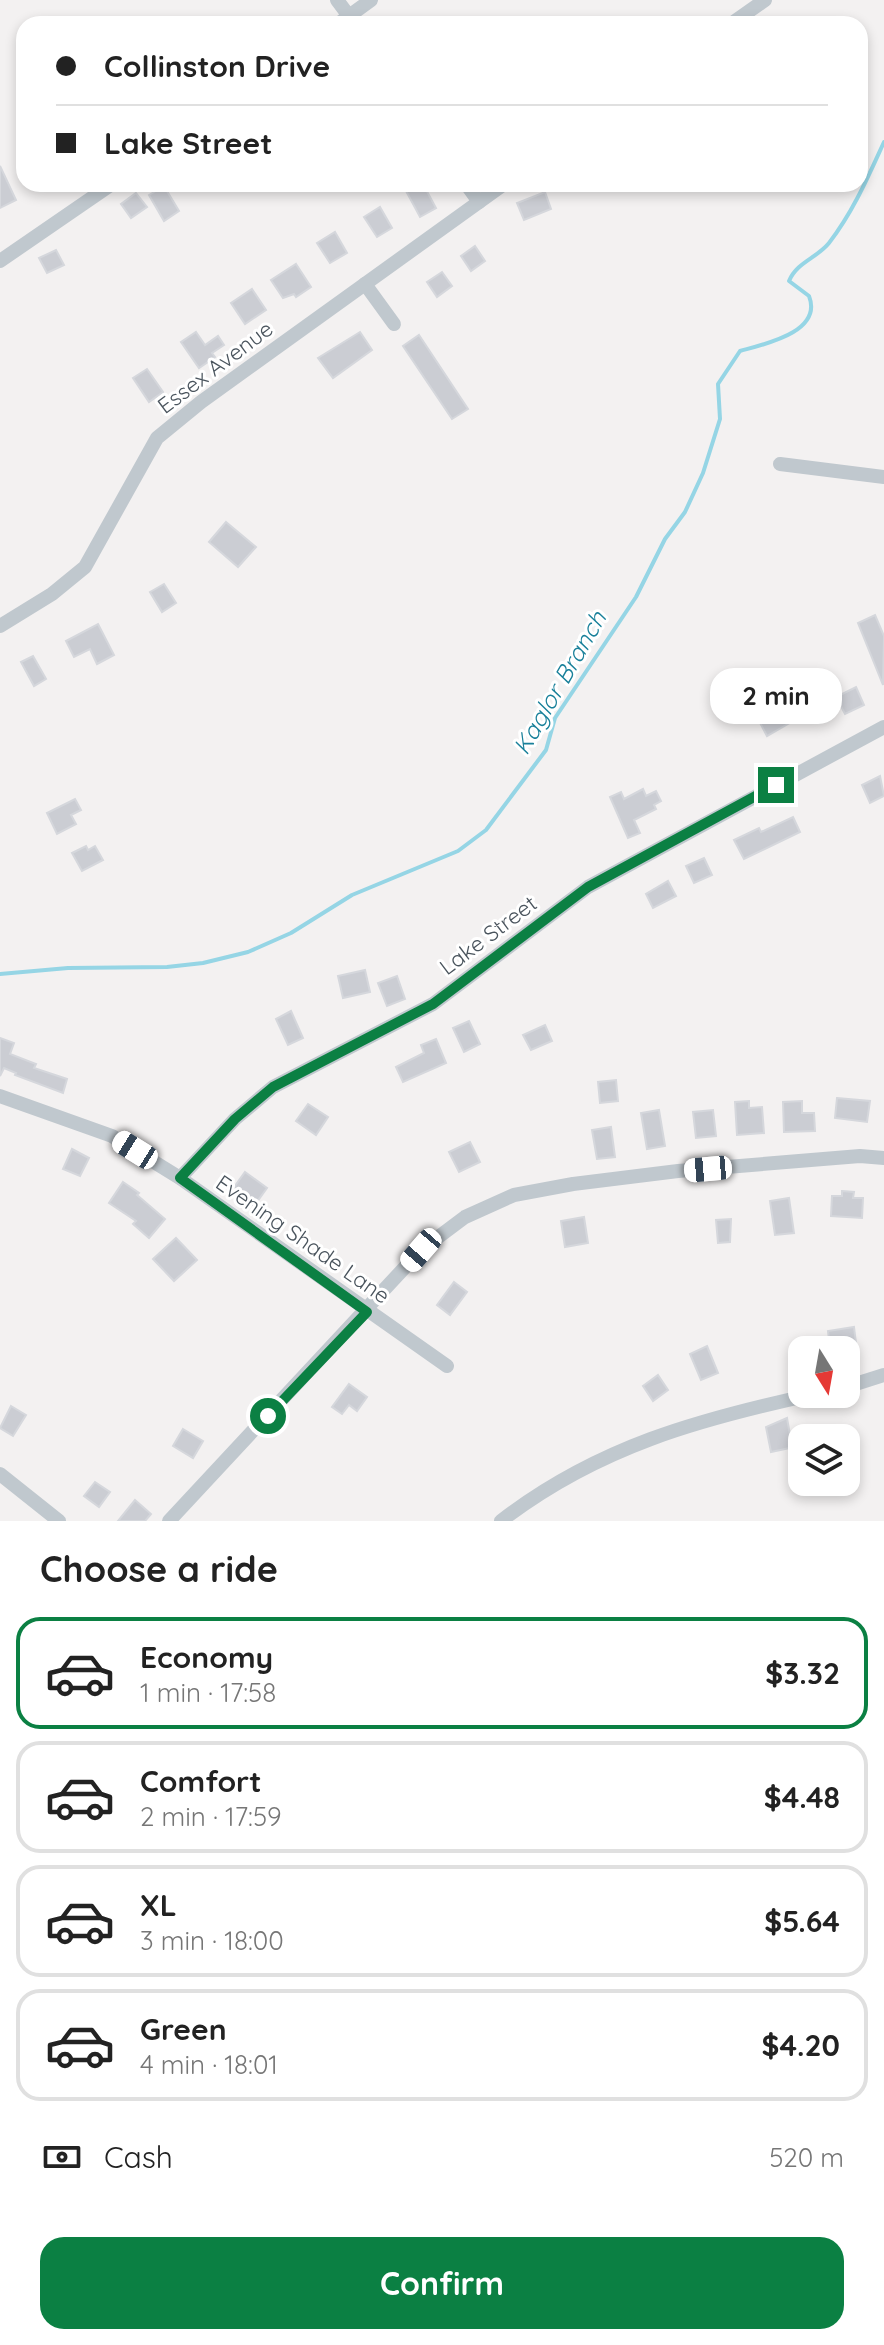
<!DOCTYPE html>
<html lang="en">
<head>
<meta charset="utf-8">
<style>
	:root { --surface:#fff; --page:#f6f6f6; --text:#222; --muted:#767676; --line:#e0e0e0; --accent:#0b8043 }
	body { margin:0; font-family:Quicksand,sans-serif; background:var(--page); color:var(--text); height:100vh; display:flex; flex-direction:column; font-size:30px; white-space:nowrap }
	* { box-sizing:border-box; margin:0 }
	p { font-size:26px; color:var(--muted) }
	.icon { flex:none; width:44px; height:44px; fill:none; stroke:currentColor; stroke-width:2; stroke-linecap:round; stroke-linejoin:round }
	.map { position:relative; height:1521px; overflow:hidden }
	.drawer { display:flex; flex-direction:column; background:var(--surface); flex:1 }
	.drawer>* { flex:none }
	.top-card { position:absolute; left:16px; top:16px; width:852px; height:176px; border-radius:24px; box-shadow:0 4px 12px #0003; display:grid; align-content:center; height:176px; padding:0 40px; background:var(--surface) }
	.needle { width:52px; rotate:169deg }
	.buttons { position:absolute; left:788px; top:1336px; display:grid; gap:16px }
	.buttons a { display:grid; place-items:center; width:72px; height:72px; border-radius:16px; background:var(--surface); box-shadow:0 4px 12px #0003; font-size:40px }
	.end { position:absolute; width:36px; height:36px; margin:-18px; border:10px solid #0b8043; background:#fff; box-shadow:0 0 0 4px #fff }
	.from { border-radius:50% }
	.bubble { position:absolute; height:56px; border-radius:24px; background:var(--surface); box-shadow:0 4px 12px #0003; font-size:26px; font-weight:800; line-height:56px; text-align:center }
	.car { position:absolute; width:24px; height:48px; margin:-24px -12px; border-radius:10px; box-shadow:0 0 6px 2px #0007; background:linear-gradient(#fff 24%,#345 0 40%,#fff 0 76%,#345 0 86%,#fff 0) }
	.top-card b { display:flex; align-items:center; gap:28px; height:76px; font-size:30px }
	.top-card b+b { border-top:2px solid var(--line) }
	.top-card i { width:20px; height:20px; background:var(--text) }
	ul { padding:0; list-style:none }
	li { display:flex; align-items:center; gap:24px; height:112px; margin:0 16px 12px; padding:0 24px; border:4px solid var(--line); border-radius:24px }
	li div { flex:1 }
	li b { display:block; font-size:30px }
	li em { font-style:normal; font-weight:800 }
	li.active { border-color:var(--accent) }
	li>.icon { width:72px; height:72px; stroke-width:1.5 }
	h2 { padding:0 40px; font-size:36px; line-height:96px }
	.pay { display:flex; align-items:center; gap:20px; height:88px; padding:0 40px; font-size:30px }
	.pay p { margin-inline-start:auto }
	.action { display:flex; gap:16px; margin-top:auto; padding:16px 40px }
	.action a { flex:1; height:92px; border-radius:24px; background:var(--accent); color:#fff; font-size:32px; font-weight:800; line-height:92px; text-align:center }
	.map>svg:first-child { display:block }
</style>
</head>
<body>
<div class="map">
<svg width="884" height="1521" viewBox="0 0 884 1521">
	<rect width="100%" height="100%" fill="#f3f1f1"/>
	<g fill="none" stroke-linecap="round" stroke-linejoin="round">
		<path stroke="#95d5e5" stroke-width="4" d="M 0,974 L 68,968 L 167,967 L 203,963 L 248,952 L 291,933 L 352,895 L 458,851 L 486,830 L 546,750 L 555,718 L 636,597 L 665,539 L 685,512 L 703,473 L 720,419 L 718,384 L 740,351 C 765,344 823,332 809,296 L 789,281 C 797,262 817,258 829,243 C 853,212 868,177 884,142"/>
	</g>
	<g fill="#cbcdd3" stroke="#d5d7dc" stroke-width="2">
		<path d="M 0,166 L 16,200 L 0,208 Z"/>
		<path d="M 419,184 L 423,184 L 436,208 L 420,217 L 406,191 Z"/>
		<path d="M 164,186 L 179,211 L 164,221 L 149,195 Z"/>
		<path d="M 545,192 L 551,209 L 524,220 L 517,203 Z"/>
		<path d="M 136,193 L 147,207 L 131,218 L 121,204 Z"/>
		<path d="M 380,207 L 392,228 L 377,237 L 364,217 Z"/>
		<path d="M 335,232 L 347,253 L 330,263 L 317,243 Z"/>
		<path d="M 475,246 L 485,261 L 471,271 L 461,256 Z"/>
		<path d="M 56,250 L 64,265 L 47,273 L 39,258 Z"/>
		<path d="M 296,264 L 311,287 L 296,297 L 294,294 L 283,298 L 271,280 Z"/>
		<path d="M 442,272 L 452,286 L 437,297 L 427,282 Z"/>
		<path d="M 252,289 L 266,310 L 245,324 L 231,303 Z"/>
		<path d="M 196,332 L 205,345 L 218,336 L 224,345 L 212,353 L 215,357 L 199,368 L 181,342 Z"/>
		<path d="M 360,332 L 372,350 L 333,378 L 318,358 Z"/>
		<path d="M 419,335 L 468,409 L 452,419 L 403,346 Z"/>
		<path d="M 147,369 L 163,392 L 149,402 L 133,378 Z"/>
		<path d="M 226,522 L 256,547 L 238,567 L 209,542 Z"/>
		<path d="M 164,584 L 176,603 L 162,612 L 150,592 Z"/>
		<path d="M 875,615 L 884,636 L 883,685 L 858,623 Z"/>
		<path d="M 98,624 L 114,655 L 97,664 L 90,649 L 74,657 L 66,641 Z"/>
		<path d="M 33,656 L 46,679 L 34,686 L 21,662 Z"/>
		<path d="M 856,687 L 864,705 L 845,714 L 836,697 Z"/>
		<path d="M 812,694 L 819,706 L 767,736 L 758,719 Z"/>
		<path d="M 880,776 L 884,796 L 870,803 L 862,785 Z"/>
		<path d="M 643,789 L 646,796 L 656,791 L 661,801 L 654,805 L 656,809 L 634,820 L 640,833 L 628,838 L 610,797 L 621,792 L 624,799 Z"/>
		<path d="M 75,799 L 81,810 L 71,815 L 76,824 L 57,834 L 47,813 Z"/>
		<path d="M 793,817 L 800,832 L 744,859 L 734,840 L 759,828 L 761,832 Z"/>
		<path d="M 86,846 L 88,850 L 95,846 L 103,860 L 82,871 L 72,853 Z"/>
		<path d="M 704,858 L 712,875 L 694,883 L 686,866 Z"/>
		<path d="M 668,881 L 676,896 L 653,908 L 646,894 Z"/>
		<path d="M 365,970 L 370,992 L 343,998 L 338,976 Z"/>
		<path d="M 397,976 L 405,999 L 387,1006 L 378,983 Z"/>
		<path d="M 291,1011 L 303,1038 L 288,1045 L 276,1019 Z"/>
		<path d="M 469,1021 L 480,1044 L 464,1052 L 453,1028 Z"/>
		<path d="M 545,1025 L 552,1041 L 531,1050 L 523,1035 Z"/>
		<path d="M 0,1038 L 14,1043 L 10,1054 L 36,1064 L 34,1068 L 67,1079 L 63,1093 L 15,1075 L 16,1073 L 4,1068 L 0,1076 Z"/>
		<path d="M 436,1039 L 446,1063 L 403,1082 L 396,1067 L 424,1053 L 421,1045 Z"/>
		<path d="M 616,1080 L 618,1101 L 600,1103 L 598,1082 Z"/>
		<path d="M 837,1098 L 870,1101 L 867,1122 L 835,1118 Z"/>
		<path d="M 749,1101 L 749,1108 L 762,1107 L 764,1133 L 737,1135 L 735,1102 Z"/>
		<path d="M 802,1101 L 802,1113 L 814,1113 L 815,1131 L 784,1132 L 783,1102 Z"/>
		<path d="M 308,1104 L 328,1117 L 316,1135 L 296,1121 Z"/>
		<path d="M 659,1110 L 665,1146 L 647,1149 L 641,1113 Z"/>
		<path d="M 713,1110 L 716,1136 L 696,1138 L 693,1112 Z"/>
		<path d="M 611,1127 L 615,1157 L 597,1159 L 592,1130 Z"/>
		<path d="M 470,1142 L 480,1162 L 459,1172 L 449,1152 Z"/>
		<path d="M 72,1149 L 89,1158 L 80,1176 L 63,1169 Z"/>
		<path d="M 245,1172 L 267,1188 L 254,1206 L 232,1190 Z"/>
		<path d="M 123,1182 L 139,1193 L 137,1195 L 165,1219 L 149,1238 L 133,1224 L 136,1221 L 109,1203 Z"/>
		<path d="M 842,1191 L 854,1192 L 853,1198 L 863,1198 L 862,1218 L 831,1216 L 832,1196 L 842,1196 Z"/>
		<path d="M 789,1198 L 794,1233 L 775,1235 L 770,1201 Z"/>
		<path d="M 584,1217 L 588,1243 L 565,1247 L 561,1221 Z"/>
		<path d="M 731,1219 L 730,1242 L 718,1243 L 716,1220 Z"/>
		<path d="M 176,1238 L 197,1260 L 174,1281 L 153,1259 Z"/>
		<path d="M 454,1282 L 467,1292 L 450,1315 L 437,1305 Z"/>
		<path d="M 854,1327 L 856,1343 L 830,1348 L 828,1331 Z"/>
		<path d="M 707,1346 L 718,1373 L 701,1380 L 690,1354 Z"/>
		<path d="M 658,1375 L 668,1390 L 653,1401 L 643,1386 Z"/>
		<path d="M 349,1384 L 367,1397 L 357,1411 L 349,1405 L 342,1414 L 332,1407 Z"/>
		<path d="M 11,1406 L 26,1415 L 13,1436 L 0,1428 Z"/>
		<path d="M 787,1418 L 790,1435 L 796,1434 L 799,1446 L 771,1452 L 766,1427 Z"/>
		<path d="M 183,1429 L 203,1441 L 193,1458 L 173,1446 Z"/>
		<path d="M 95,1482 L 110,1492 L 99,1507 L 84,1496 Z"/>
		<path d="M 135,1500 L 151,1514 L 145,1521 L 118,1521 Z"/>
	</g>
	<g fill="none" stroke-linecap="round" stroke-linejoin="round">
		<g stroke="#c0c8ce" stroke-width="14">
			<path d="M 337,0 L 355,24"/>
			<path d="M 338,24 L 371,0"/>
			<path d="M 731,24 L 765,0"/>
			<path d="M 466,184 L 479,202"/>
			<path d="M 0,261 L 112,184"/>
			<path d="M 365,284 L 394,324"/>
			<path d="M 780,464 L 884,477"/>
			<path d="M 0,626 L 52,594 L 85,567 L 157,438 L 201,402 L 504,184"/>
			<path d="M 0,1096 L 112,1136 L 180,1178 L 447,1366"/>
			<path d="M 180,1178 L 235,1119 L 273,1087 L 433,1004 L 588,887 L 884,727"/>
			<path d="M 846,1387 L 884,1375"/>
			<path d="M 0,1474 L 59,1521"/>
			<path d="M 169,1521 L 421,1250 L 465,1217 L 514,1195 L 573,1184 L 678,1171 L 860,1156 L 884,1158"/>
			<path d="M 501,1521 C 597,1447 699,1419 815,1394"/>
		</g>
	</g>
	<g fill="none" stroke-linecap="round" stroke-linejoin="round">
		<path stroke="#0b8043" stroke-width="10" d="M 268,1416 L 367,1312 L 180,1178 L 235,1119 L 273,1087 L 433,1004 L 588,887 L 776,785"/>
	</g>
	<g text-anchor="middle" stroke-width="6" stroke-linejoin="round" paint-order="stroke">
		<g font-size="22" fill="#4a545d" stroke="#fff">
			<text transform="translate(215 367) rotate(-37)" y="8">Essex Avenue</text>
			<text transform="translate(488 935) rotate(-37)" y="8">Lake Street</text>
			<text transform="translate(303 1239) rotate(35)" y="8">Evening Shade Lane</text>
		</g>
		<g font-size="24" font-style="italic" fill="#19809a" stroke="#fff">
			<text transform="translate(560 683) rotate(-60)" y="8">Kaglor Branch</text>
		</g>
	</g>
</svg>
<div class="buttons">
<a><svg class="needle" viewBox="-14 -14 28 28"><path d="M0-13l5 13h-10z" fill="#e53935"/><path d="M0 13l5-13h-10z" fill="#767676"/></svg></a>
<a><svg class="icon" aria-label="layers" viewBox="0 0 24 24"><path d="M12 4l9 5-9 5-9-5zM3 14l9 5 9-5"/></svg></a>
</div>
<i class="end from" style="left:268px;top:1416px"></i>
<i class="end" style="left:776px;top:785px"></i>
<div class="bubble" style="left:710px;top:668px;width:132px">2 min</div>
<i class="car" style="left:135px;top:1150px;rotate:302deg"></i>
<i class="car" style="left:708px;top:1169px;rotate:265deg"></i>
<i class="car" style="left:421px;top:1250px;rotate:221deg"></i>
<div class="top-card">
<b><i class="from"></i>Collinston Drive</b>
<b><i></i>Lake Street</b>
</div>
</div>
<section class="drawer">
<h2>Choose a ride</h2>
<ul>
<li class="active"><svg class="icon" aria-label="car" viewBox="0 0 24 24"><path d="M5 17H2v-5l4-1 3-4h7l3 4 3 1v5h-3M9 17h6M6 11h13"/><circle cx="7" cy="17" r="2"/><circle cx="17" cy="17" r="2"/></svg><div><b>Economy</b><p>1 min · 17:58</p></div><em>$3.32</em></li>
<li><svg class="icon" aria-label="car" viewBox="0 0 24 24"><path d="M5 17H2v-5l4-1 3-4h7l3 4 3 1v5h-3M9 17h6M6 11h13"/><circle cx="7" cy="17" r="2"/><circle cx="17" cy="17" r="2"/></svg><div><b>Comfort</b><p>2 min · 17:59</p></div><em>$4.48</em></li>
<li><svg class="icon" aria-label="car" viewBox="0 0 24 24"><path d="M5 17H2v-5l4-1 3-4h7l3 4 3 1v5h-3M9 17h6M6 11h13"/><circle cx="7" cy="17" r="2"/><circle cx="17" cy="17" r="2"/></svg><div><b>XL</b><p>3 min · 18:00</p></div><em>$5.64</em></li>
<li><svg class="icon" aria-label="car" viewBox="0 0 24 24"><path d="M5 17H2v-5l4-1 3-4h7l3 4 3 1v5h-3M9 17h6M6 11h13"/><circle cx="7" cy="17" r="2"/><circle cx="17" cy="17" r="2"/></svg><div><b>Green</b><p>4 min · 18:01</p></div><em>$4.20</em></li>
</ul>
<div class="pay"><svg class="icon" aria-label="cash" viewBox="0 0 24 24"><path d="M3 7h18v10H3z"/><circle cx="12" cy="12" r="2"/></svg>Cash<p>520 m</p></div>
<div class="action"><a>Confirm</a></div>
</section>
</body>
</html>
